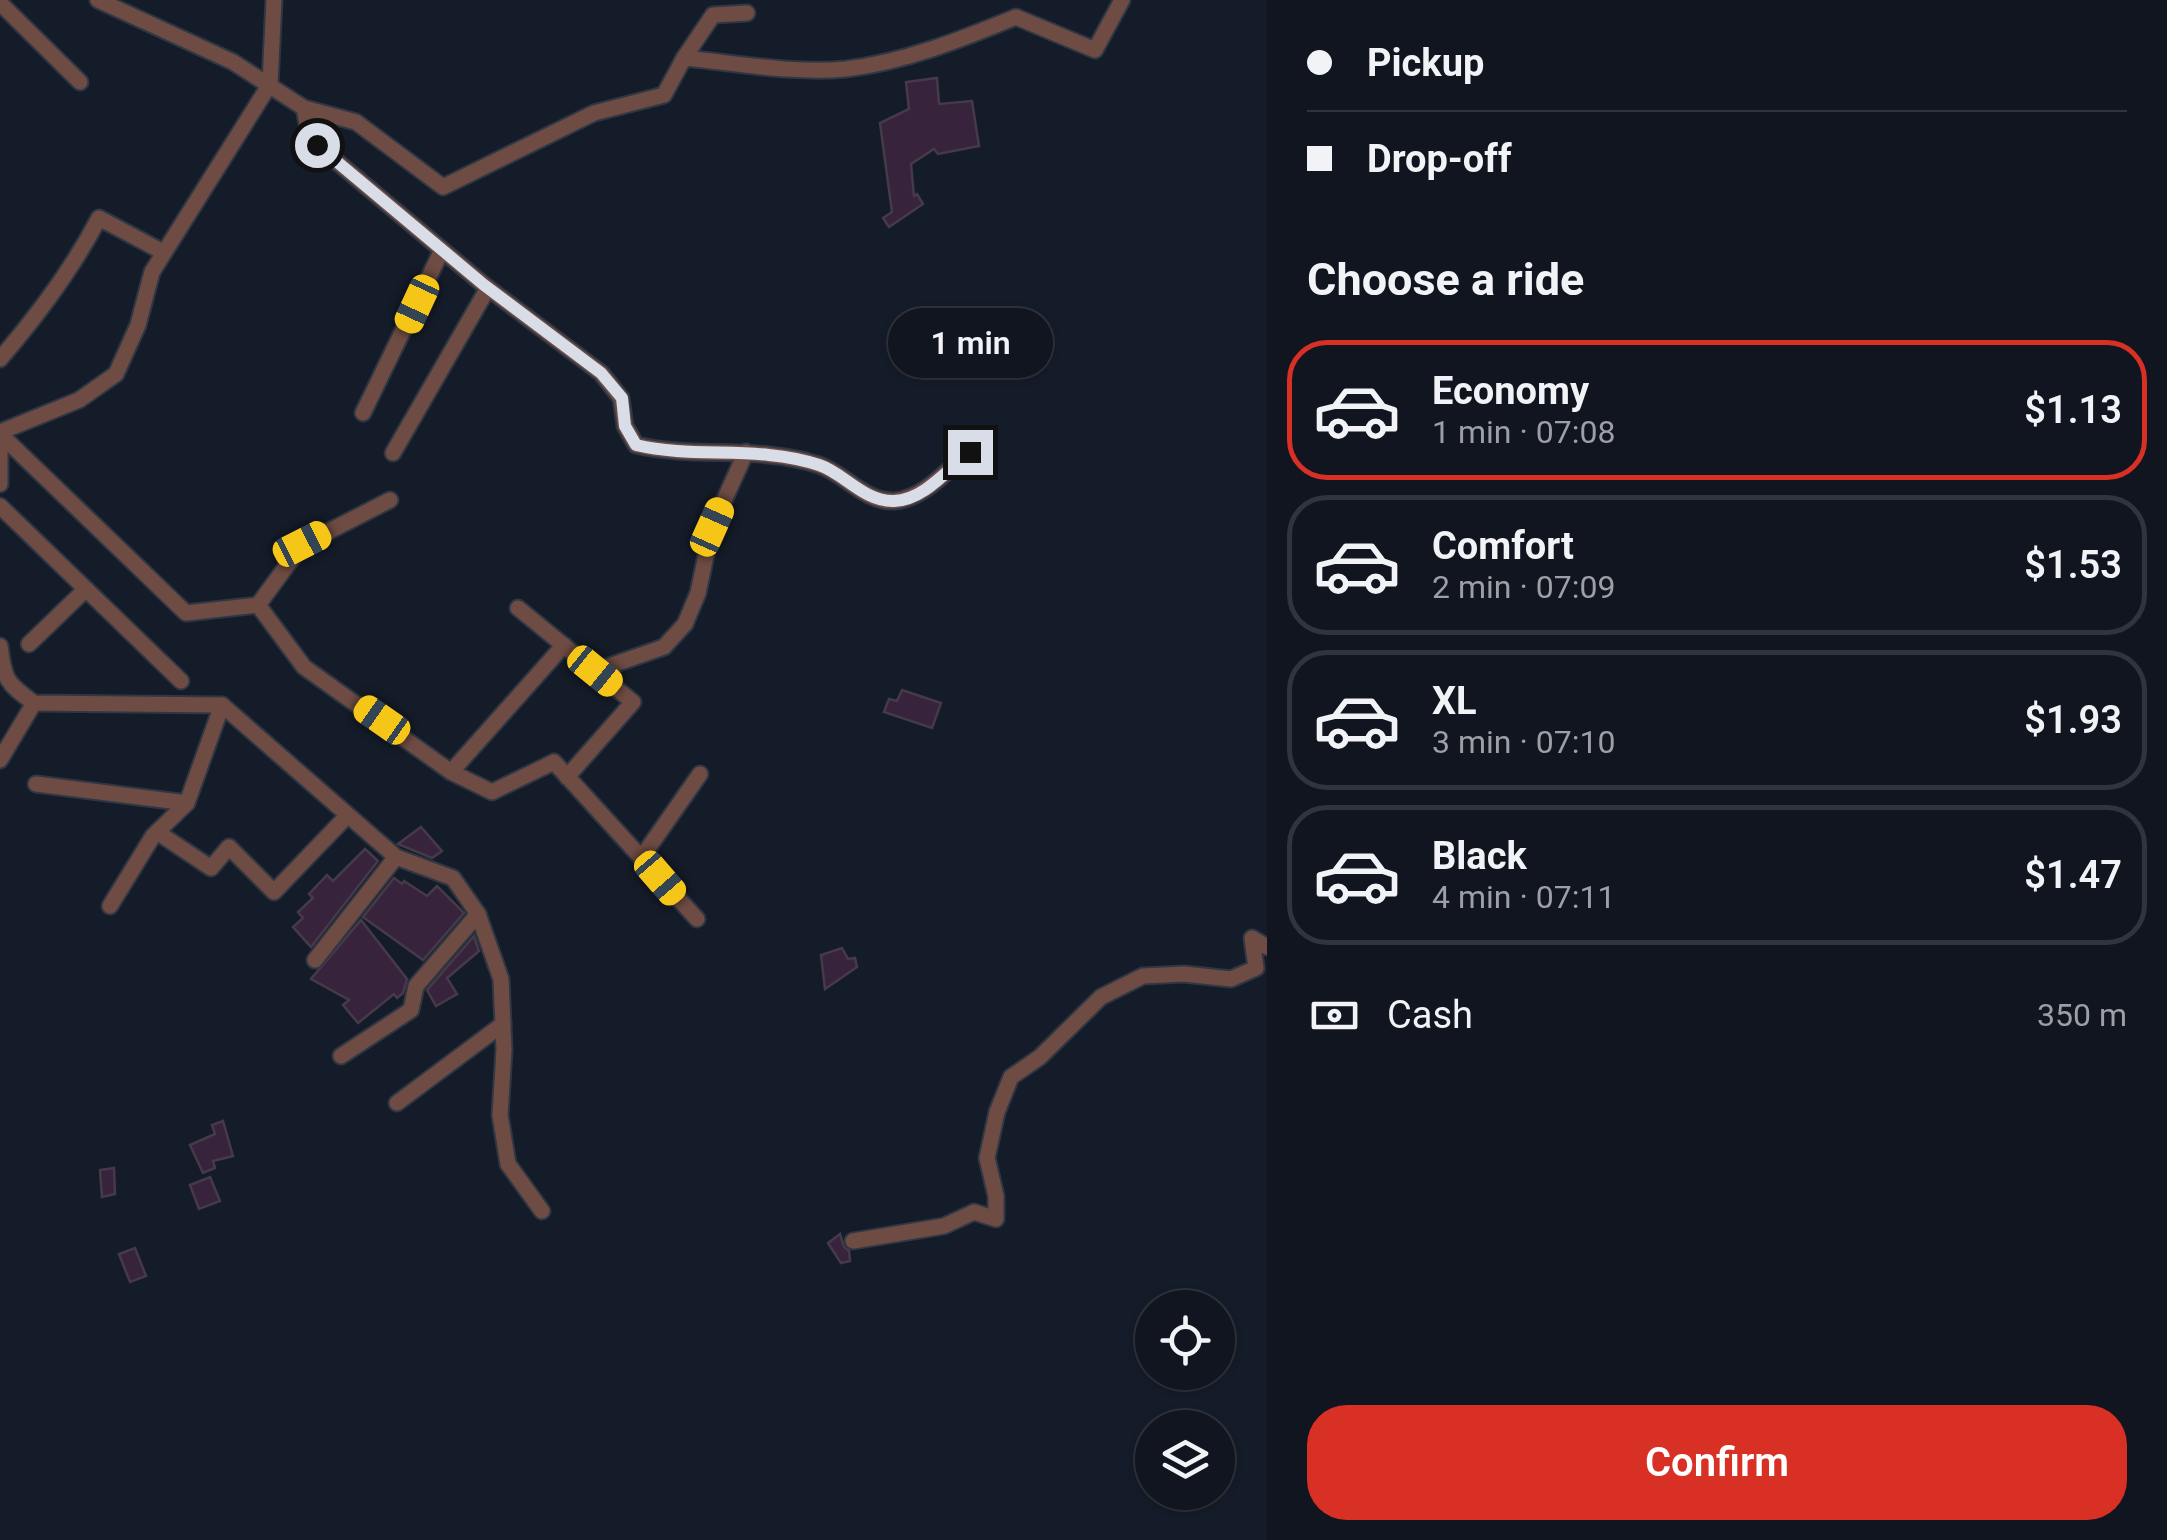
<!DOCTYPE html>
<html lang="en">
<head>
<meta charset="utf-8">
<style>
	:root { --surface:#10151f; --page:#1e222c; --text:#f1f3f6; --muted:#9c9fa4; --line:#30343d; --accent:#d93025 }
	body { margin:0; font-family:Roboto,sans-serif; background:var(--page); color:var(--text); height:100vh; display:flex; flex-direction:column; font-size:38px; white-space:nowrap }
	* { box-sizing:border-box; margin:0 }
	p { font-size:32px; color:var(--muted) }
	.icon { flex:none; width:55px; height:55px; fill:none; stroke:currentColor; stroke-width:2; stroke-linecap:round; stroke-linejoin:round }
	.map { position:relative; flex:1; overflow:hidden }
	.side { display:flex; flex-direction:column; background:var(--surface); width:900px }
	.side>* { flex:none }
	.hud { display:grid; align-content:center; height:220px; padding:0 40px; background:var(--surface) }
	.tools { position:absolute; left:1135px; top:1290px; display:grid; gap:20px }
	.tools a { display:grid; place-items:center; width:100px; height:100px; border-radius:50%; background:var(--surface); box-shadow:0 2px 8px #0004,0 0 0 2px var(--line); font-size:50px }
	.end { position:absolute; width:45px; height:45px; margin:-22px; border:12px solid #d8dde7; background:#111; box-shadow:0 0 0 5px #111 }
	.from { border-radius:50% }
	.bubble { position:absolute; height:70px; border-radius:35px; background:var(--surface); box-shadow:0 2px 8px #0004,0 0 0 2px var(--line); font-size:32px; font-weight:600; line-height:70px; text-align:center }
	.car { position:absolute; width:30px; height:60px; margin:-30px -15px; border-radius:12px; box-shadow:0 0 8px 2px #0007; background:linear-gradient(#f5c518 24%,#345 0 40%,#f5c518 0 76%,#345 0 86%,#f5c518 0) }
	.hud b { display:flex; align-items:center; gap:35px; height:95px; font-size:38px }
	.hud b+b { border-top:2px solid var(--line) }
	.hud i { width:25px; height:25px; background:var(--text) }
	ul { padding:0; list-style:none }
	li { display:flex; align-items:center; gap:30px; height:140px; margin:0 20px 15px; padding:0 20px; border:5px solid var(--line); border-radius:40px }
	li div { flex:1 }
	li b { display:block; font-size:38px }
	li em { font-style:normal; font-weight:600 }
	li.on { border-color:var(--accent) }
	li>.icon { width:90px; height:90px; stroke-width:1.5 }
	h2 { padding:0 40px; font-size:45px; line-height:120px }
	.pay { display:flex; align-items:center; gap:25px; height:110px; padding:0 40px; font-size:38px }
	.pay p { margin-inline-start:auto }
	.action { display:flex; gap:20px; margin-top:auto; padding:20px 40px }
	.action a { flex:1; height:115px; border-radius:40px; background:var(--accent); color:#fff; font-size:40px; font-weight:600; line-height:115px; text-align:center }
	main { display:flex; flex:1; min-height:0 }
	.map>svg:first-child { display:block }
</style>
</head>
<body>
<main>
<div class="map">
<svg width="1267" height="1540" viewBox="0 0 1267 1540">
	<rect width="100%" height="100%" fill="#151c29"/>
	<g fill="#37233c" stroke="#463a48" stroke-width="2.5">
		<path d="M 937,78 L 939,104 L 972,101 L 979,146 L 938,154 L 934,149 L 911,164 L 914,196 L 917,194 L 923,204 L 889,227 L 883,218 L 892,212 L 880,123 L 909,109 L 906,82 Z"/>
		<path d="M 902,690 L 941,703 L 932,728 L 884,712 L 889,699 L 897,701 Z"/>
		<path d="M 421,827 L 442,851 L 432,858 L 398,844 Z"/>
		<path d="M 365,849 L 378,861 L 311,947 L 293,927 L 303,918 L 298,912 L 313,898 L 309,894 L 327,875 L 333,881 Z"/>
		<path d="M 394,878 L 402,884 L 404,881 L 427,896 L 437,886 L 464,913 L 423,960 L 363,917 Z"/>
		<path d="M 361,920 L 407,979 L 403,993 L 397,998 L 394,994 L 358,1023 L 343,1005 L 349,1000 L 311,979 Z"/>
		<path d="M 474,936 L 479,951 L 447,978 L 457,994 L 436,1006 L 427,990 Z"/>
		<path d="M 842,948 L 848,959 L 855,958 L 857,967 L 825,989 L 821,955 Z"/>
		<path d="M 223,1121 L 233,1156 L 213,1161 L 215,1168 L 203,1173 L 190,1145 L 215,1134 L 212,1125 Z"/>
		<path d="M 114,1168 L 115,1194 L 102,1197 L 100,1170 Z"/>
		<path d="M 210,1177 L 220,1201 L 199,1209 L 190,1185 Z"/>
		<path d="M 840,1234 L 844,1247 L 849,1251 L 850,1261 L 841,1263 L 828,1243 Z"/>
		<path d="M 135,1248 L 146,1276 L 130,1282 L 119,1254 Z"/>
	</g>
	<g fill="none" stroke-linecap="round" stroke-linejoin="round">
		<defs>
			<g id="minor">
				<path d="M 98,0 L 233,62 L 304,108 L 309,134 L 317,145 L 484,285 L 601,373 L 621,398 L 625,426 L 636,445 C 695,459 759,445 819,465 C 844,473 864,502 894,501 C 924,499 948,469 970,451"/>
				<path d="M 0,3 L 80,82"/>
				<path d="M 684,58 L 713,15 L 747,13"/>
				<path d="M 304,108 L 356,122 L 443,187 L 594,113 L 664,95 L 684,58 C 737,63 793,74 846,69 C 905,62 962,39 1016,17 L 1095,50 L 1122,0"/>
				<path d="M 0,359 C 38,315 72,270 99,218 L 163,252"/>
				<path d="M 363,413 L 442,250"/>
				<path d="M 0,432 L 79,400 L 116,374 L 138,325 L 152,272 L 270,84 L 274,0"/>
				<path d="M 0,434 L 186,613 L 258,605 L 304,667 L 451,772 L 492,792 L 554,762 L 697,919"/>
				<path d="M 0,439 L 0,484"/>
				<path d="M 393,453 L 488,288"/>
				<path d="M 0,506 L 181,681"/>
				<path d="M 258,605 L 302,545 L 390,500"/>
				<path d="M 518,608 L 633,702 L 567,777"/>
				<path d="M 29,644 L 86,589"/>
				<path d="M 0,646 C 4,679 6,683 34,703 L 222,705 L 396,857 L 453,878 L 478,914 L 501,979 L 504,1050 L 500,1115 L 508,1164 L 542,1211"/>
				<path d="M 595,671 L 664,647 L 685,624 L 698,593 L 712,527 L 746,452"/>
				<path d="M 0,760 L 34,703"/>
				<path d="M 451,772 L 564,645"/>
				<path d="M 36,784 L 187,803 L 222,705"/>
				<path d="M 157,832 L 211,868 L 229,847 L 274,892 L 347,816"/>
				<path d="M 642,857 L 700,774"/>
				<path d="M 110,906 L 153,836 L 187,803"/>
				<path d="M 315,960 L 396,857"/>
				<path d="M 341,1056 L 411,1010 L 416,986 L 478,914"/>
				<path d="M 397,1103 L 503,1024"/>
				<path d="M 853,1241 L 944,1226 L 974,1212 L 996,1219 L 996,1196 L 987,1158 L 997,1112 L 1011,1077 L 1040,1057 L 1101,997 L 1143,976 L 1184,974 L 1231,979 L 1256,968 L 1252,938 L 1267,947"/>
			</g>
		</defs>
		<use href="#minor" stroke="#303744" stroke-width="19"/>
		<use href="#minor" stroke="#6f4c43" stroke-width="15"/>
	</g>
	<g fill="none" stroke-linecap="round" stroke-linejoin="round">
		<path stroke="#d8dde7" stroke-width="12" d="M 317,145 L 484,285 L 601,373 L 622,398 L 625,426 L 636,445 C 695,459 759,445 819,465 C 844,473 864,502 894,501 C 924,500 948,469 970,452"/>
	</g>
</svg>
<div class="tools">
<a><svg class="icon" aria-label="locate" viewBox="0 0 24 24"><circle cx="12" cy="12" r="6"/><path d="M12 2v4M12 18v4M2 12h4M18 12h4"/></svg></a>
<a><svg class="icon" aria-label="layers" viewBox="0 0 24 24"><path d="M12 4l9 5-9 5-9-5zM3 14l9 5 9-5"/></svg></a>
</div>
<i class="end from" style="left:317px;top:145px"></i>
<i class="end" style="left:970px;top:452px"></i>
<div class="bubble" style="left:888px;top:308px;width:165px">1 min</div>
<i class="car" style="left:417px;top:304px;rotate:205deg"></i>
<i class="car" style="left:712px;top:527px;rotate:24deg"></i>
<i class="car" style="left:302px;top:544px;rotate:63deg"></i>
<i class="car" style="left:595px;top:671px;rotate:129deg"></i>
<i class="car" style="left:382px;top:720px;rotate:305deg"></i>
<i class="car" style="left:660px;top:878px;rotate:139deg"></i>
</div>
<section class="side">
<div class="hud">
<b><i class="from"></i>Pickup</b>
<b><i></i>Drop-off</b>
</div>
<h2>Choose a ride</h2>
<ul>
<li class="on"><svg class="icon" aria-label="car" viewBox="0 0 24 24"><path d="M5 17H2v-5l4-1 3-4h7l3 4 3 1v5h-3M9 17h6M6 11h13"/><circle cx="7" cy="17" r="2"/><circle cx="17" cy="17" r="2"/></svg><div><b>Economy</b><p>1 min · 07:08</p></div><em>$1.13</em></li>
<li><svg class="icon" aria-label="car" viewBox="0 0 24 24"><path d="M5 17H2v-5l4-1 3-4h7l3 4 3 1v5h-3M9 17h6M6 11h13"/><circle cx="7" cy="17" r="2"/><circle cx="17" cy="17" r="2"/></svg><div><b>Comfort</b><p>2 min · 07:09</p></div><em>$1.53</em></li>
<li><svg class="icon" aria-label="car" viewBox="0 0 24 24"><path d="M5 17H2v-5l4-1 3-4h7l3 4 3 1v5h-3M9 17h6M6 11h13"/><circle cx="7" cy="17" r="2"/><circle cx="17" cy="17" r="2"/></svg><div><b>XL</b><p>3 min · 07:10</p></div><em>$1.93</em></li>
<li><svg class="icon" aria-label="car" viewBox="0 0 24 24"><path d="M5 17H2v-5l4-1 3-4h7l3 4 3 1v5h-3M9 17h6M6 11h13"/><circle cx="7" cy="17" r="2"/><circle cx="17" cy="17" r="2"/></svg><div><b>Black</b><p>4 min · 07:11</p></div><em>$1.47</em></li>
</ul>
<div class="pay"><svg class="icon" aria-label="cash" viewBox="0 0 24 24"><path d="M3 7h18v10H3z"/><circle cx="12" cy="12" r="2"/></svg>Cash<p>350 m</p></div>
<div class="action"><a>Confirm</a></div>
</section>
</main>
</body>
</html>
